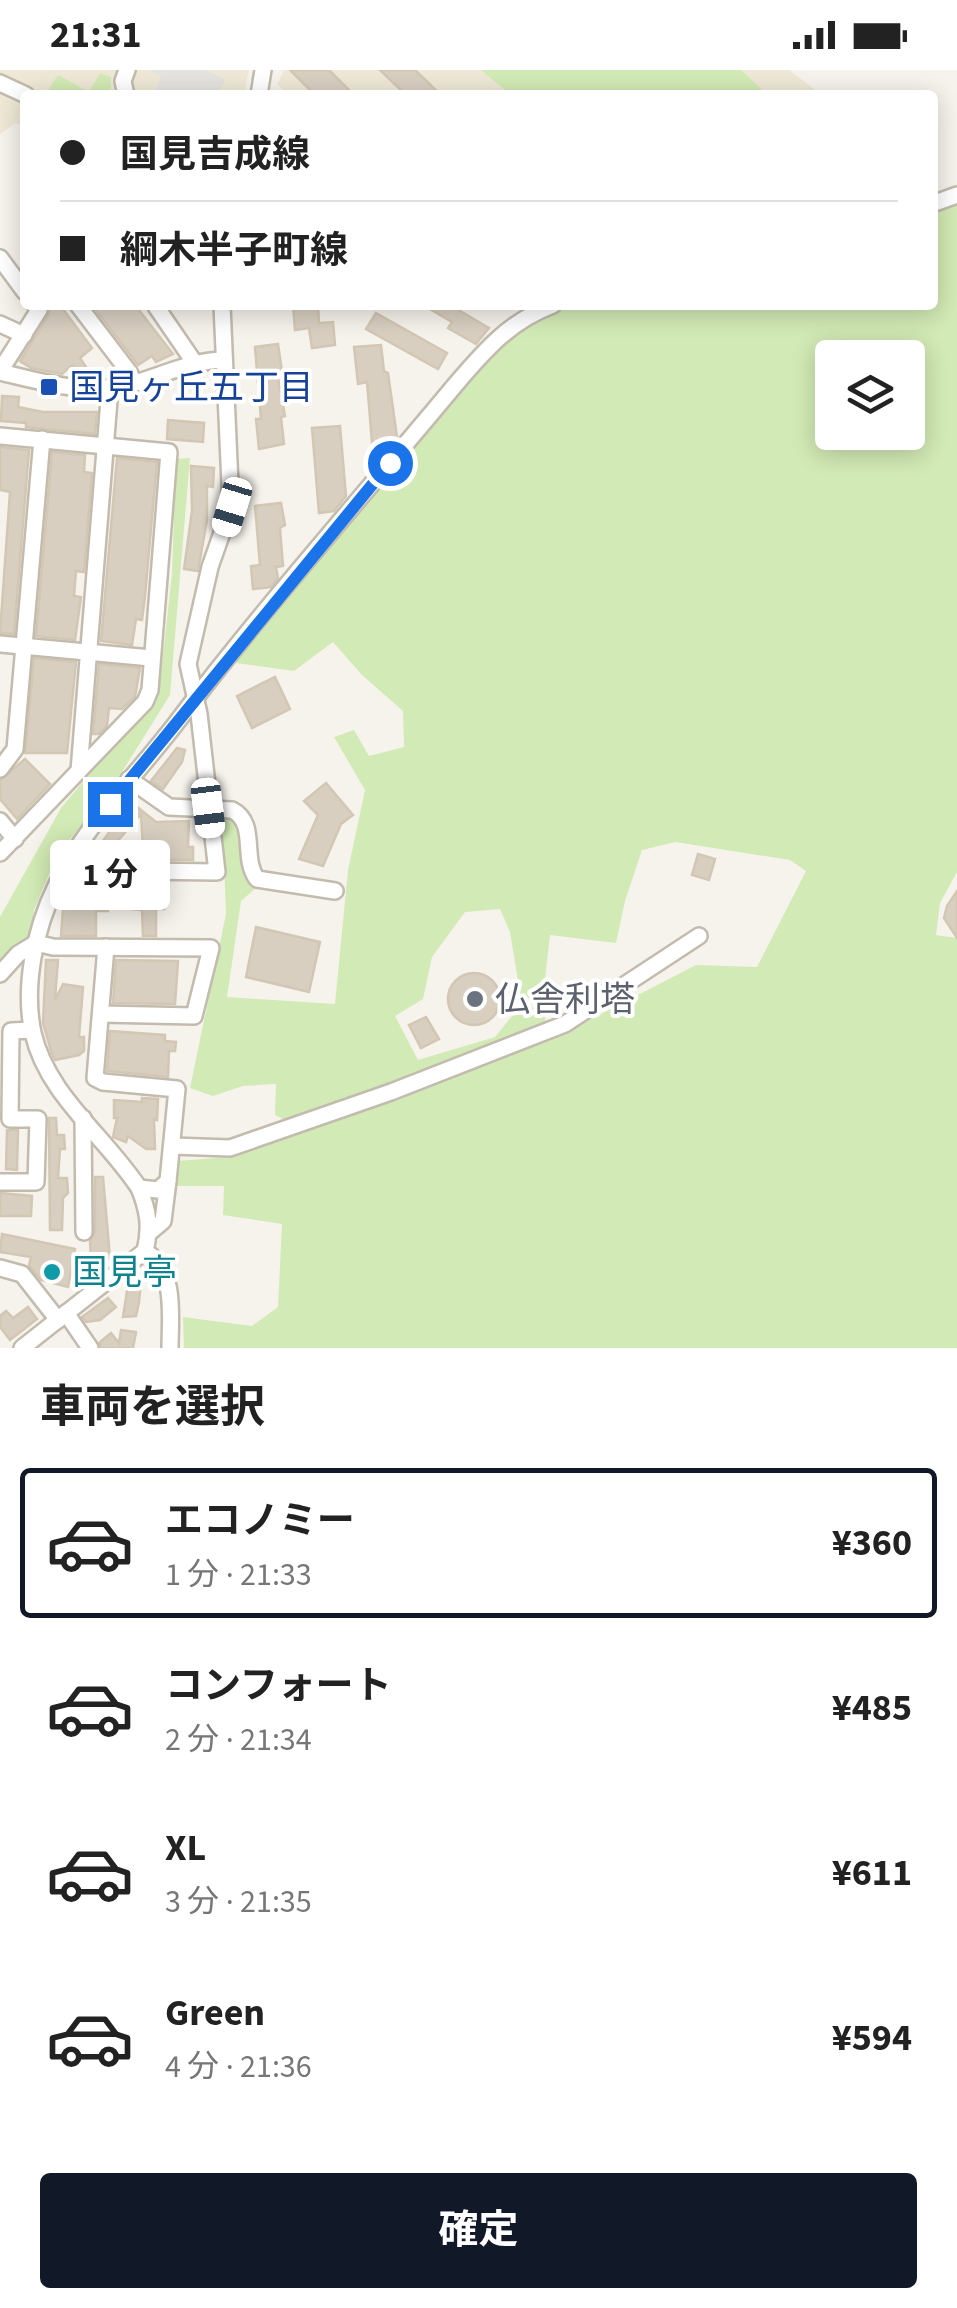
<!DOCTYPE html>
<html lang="ja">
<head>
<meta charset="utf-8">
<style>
	:root { --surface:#fff; --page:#f6f6f6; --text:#222; --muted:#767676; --line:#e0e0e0; --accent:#111827 }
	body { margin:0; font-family:"Source Sans 3","Noto Sans JP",sans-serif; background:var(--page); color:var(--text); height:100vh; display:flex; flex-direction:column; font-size:38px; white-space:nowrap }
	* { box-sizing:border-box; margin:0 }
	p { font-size:32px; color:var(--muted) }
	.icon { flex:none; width:55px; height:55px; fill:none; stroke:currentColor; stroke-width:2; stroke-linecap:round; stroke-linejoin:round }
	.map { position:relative; height:1278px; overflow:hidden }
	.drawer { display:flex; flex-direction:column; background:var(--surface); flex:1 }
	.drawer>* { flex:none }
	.hud { position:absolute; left:20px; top:20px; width:918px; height:220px; border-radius:10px; box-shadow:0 5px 25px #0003; display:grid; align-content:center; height:220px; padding:0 40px; background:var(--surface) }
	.fabs { position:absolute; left:815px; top:270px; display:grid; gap:20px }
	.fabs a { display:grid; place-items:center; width:110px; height:110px; border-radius:10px; background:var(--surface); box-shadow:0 5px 25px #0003; font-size:50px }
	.end { position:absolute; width:45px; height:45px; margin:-22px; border:12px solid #1a73e8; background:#fff; box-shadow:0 0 0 5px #fff }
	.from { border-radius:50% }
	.bubble { position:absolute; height:70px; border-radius:10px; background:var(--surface); box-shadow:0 5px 25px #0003; font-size:32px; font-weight:700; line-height:70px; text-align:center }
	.car { position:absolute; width:30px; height:60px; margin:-30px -15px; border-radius:12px; box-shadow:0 0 8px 2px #0007; background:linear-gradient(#fff 24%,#345 0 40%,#fff 0 76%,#345 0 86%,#fff 0) }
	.hud b { display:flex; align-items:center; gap:35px; height:95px; font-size:38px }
	.hud b+b { border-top:2px solid var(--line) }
	.hud i { width:25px; height:25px; background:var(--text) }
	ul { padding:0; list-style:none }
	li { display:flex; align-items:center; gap:30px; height:150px; margin:0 20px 15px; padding:0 20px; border:5px solid transparent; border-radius:10px }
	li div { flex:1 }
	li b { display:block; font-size:38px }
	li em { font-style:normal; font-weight:700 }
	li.on { border-color:var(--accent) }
	li>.icon { width:90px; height:90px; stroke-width:1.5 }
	h2 { padding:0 40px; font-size:45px; line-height:120px }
	.cta { display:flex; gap:20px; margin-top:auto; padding:20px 40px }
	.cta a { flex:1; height:115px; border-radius:10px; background:var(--accent); color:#fff; font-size:40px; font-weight:700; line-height:115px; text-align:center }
	.status { display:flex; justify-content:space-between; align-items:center; height:70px; padding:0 50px; background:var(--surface); direction:ltr }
	.status svg { height:28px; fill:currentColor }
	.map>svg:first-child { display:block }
</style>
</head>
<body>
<div class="status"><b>21:31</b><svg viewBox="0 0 49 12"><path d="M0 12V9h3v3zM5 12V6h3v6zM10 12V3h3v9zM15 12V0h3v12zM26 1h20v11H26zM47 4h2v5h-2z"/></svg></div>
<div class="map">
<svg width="957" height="1278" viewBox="0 0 957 1278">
	<rect width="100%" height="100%" fill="#f6f3ec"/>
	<g fill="#efe8d6">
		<path d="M 0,0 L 249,0 L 244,25 L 25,25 L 25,57 L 16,53 L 0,64 Z"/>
		<path d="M 284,0 L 789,0 L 822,25 L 288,25 L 277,14 Z"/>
	</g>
	<g fill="#d2eab5" fill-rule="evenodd">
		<path d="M 481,0 L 741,0 L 768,25 L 511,25 Z"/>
		<path d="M 100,3 L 111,7 L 111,25 L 45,25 L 58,5 L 89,22 Z"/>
		<path d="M 957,136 L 957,802 L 940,833 L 936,865 L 957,868 L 957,1278 L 184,1278 L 183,1247 L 252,1256 L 278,1237 L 282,1154 L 223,1145 L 224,1116 L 176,1116 L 177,1091 L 229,1087 L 570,960 L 696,895 L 757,897 L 806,801 L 790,790 L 675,772 L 642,780 L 625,831 L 616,873 L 550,865 L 543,926 L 521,929 L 510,862 L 500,839 L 465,842 L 432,887 L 423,929 L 395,946 L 418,990 L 495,967 L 517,940 L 541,936 L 546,952 L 483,981 L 285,1050 L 275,1045 L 276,1014 L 243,1016 L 213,1026 L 190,1018 L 226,844 L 222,744 L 234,748 L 239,761 L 244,807 L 256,818 L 241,831 L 227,927 L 335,934 L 348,800 L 365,720 L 334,667 L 354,660 L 369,686 L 404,677 L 403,641 L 362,605 L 333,572 L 294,601 L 236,593 L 243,580 L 497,276 L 532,248 L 570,235 L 932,235 L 933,141 ZM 832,288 L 908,288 L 908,362 L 832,362 Z"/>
		<path d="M 190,388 L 170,625 L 112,718 L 57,785 L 34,840 L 31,865 L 0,893 L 0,847 L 61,738 L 159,621 L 172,504 L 176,389 Z"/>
	</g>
	<path fill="#e5e3e0" d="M 149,0 L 206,0 L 225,10 L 217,25 L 154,25 L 161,6 Z"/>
	<g fill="#d8cfc1" stroke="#d3c7b4" stroke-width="2.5">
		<path d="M 290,0 L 329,0 L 354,25 L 315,25 Z"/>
		<path d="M 380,0 L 415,0 L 441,25 L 406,25 Z"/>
		<path d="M 51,235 L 60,235 L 92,278 L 80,288 L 90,303 L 85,307 L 72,295 L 62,304 L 31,298 L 20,291 L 48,246 Z"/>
		<path d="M 103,235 L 135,235 L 173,284 L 156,292 L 152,286 L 138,295 L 96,240 Z"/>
		<path d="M 293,235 L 318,235 L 319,253 L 333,252 L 335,275 L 312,278 L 309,258 L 295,260 Z"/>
		<path d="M 423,235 L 450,235 L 489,258 L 476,274 L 448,258 L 452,252 Z"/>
		<path d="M 376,243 L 447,283 L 438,299 L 366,259 Z"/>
		<path d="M 278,274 L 283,308 L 278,308 L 285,346 L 281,347 L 284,374 L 259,379 L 256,349 L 261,349 L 255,277 Z"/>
		<path d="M 381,275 L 384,301 L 388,303 L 397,367 L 384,382 L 373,384 L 367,312 L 358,314 L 354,277 Z"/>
		<path d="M 2,326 L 19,327 L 18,337 L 43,342 L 97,342 L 95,364 L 26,357 L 26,353 L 1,351 Z"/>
		<path d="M 168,350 L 204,353 L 203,372 L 167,369 Z"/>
		<path d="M 340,356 L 346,426 L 334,441 L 319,443 L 312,358 Z"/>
		<path d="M 0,377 L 29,380 L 14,564 L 0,563 L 10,422 L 0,420 Z"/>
		<path d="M 52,382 L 85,385 L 84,402 L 92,403 L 84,502 L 76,501 L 74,526 L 81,527 L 75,570 L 36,566 Z"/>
		<path d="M 117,388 L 157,392 L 145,526 L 142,550 L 136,549 L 132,575 L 101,571 Z"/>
		<path d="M 191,396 L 214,398 L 213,417 L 207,416 L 207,450 L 198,501 L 184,499 L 192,441 Z"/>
		<path d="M 281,433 L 285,455 L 280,458 L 283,496 L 276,497 L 278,508 L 271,517 L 253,519 L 251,496 L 260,495 L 255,436 Z"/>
		<path d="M 34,588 L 76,592 L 67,683 L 25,683 Z"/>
		<path d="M 99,594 L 140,598 L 135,627 L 122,639 L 109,638 L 107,656 L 99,664 L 93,664 Z"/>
		<path d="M 275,607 L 290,639 L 252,658 L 237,626 Z"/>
		<path d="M 177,678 L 185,680 L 182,692 L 163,719 L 151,711 Z"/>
		<path d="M 25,689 L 50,714 L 17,749 L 0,729 L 0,710 Z"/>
		<path d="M 326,713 L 353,745 L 341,754 L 323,796 L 299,789 L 318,745 L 304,731 Z"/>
		<path d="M 131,732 L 156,752 L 189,751 L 188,777 L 193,777 L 193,790 L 120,789 L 121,780 L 143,780 L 141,744 L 102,789 L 84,789 L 98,773 L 100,775 Z"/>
		<path d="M 698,784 L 715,789 L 709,810 L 692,805 Z"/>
		<path d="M 71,816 L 77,816 L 82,824 L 105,822 L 105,830 L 122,827 L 123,821 L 165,821 L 164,839 L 156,839 L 156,866 L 143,866 L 142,840 L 108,837 L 108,841 L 96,841 L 96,866 L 61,866 L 64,826 Z"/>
		<path d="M 957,821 L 957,868 L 944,848 L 947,836 Z"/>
		<path d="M 256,857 L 320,872 L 309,922 L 246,907 Z"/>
		<path d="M 46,890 L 58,890 L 55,930 L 63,914 L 83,917 L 79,967 L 84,967 L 84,981 L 79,985 L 55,990 L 51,981 L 43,953 Z"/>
		<path d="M 116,890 L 178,891 L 175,934 L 113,933 Z"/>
		<circle cx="474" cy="929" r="26"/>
		<path d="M 426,947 L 439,969 L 421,978 L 409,955 Z"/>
		<path d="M 110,961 L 165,965 L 165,971 L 176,972 L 175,981 L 169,981 L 168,1007 L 107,1001 Z"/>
		<path d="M 142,1028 L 158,1029 L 157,1050 L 154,1049 L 155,1079 L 146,1079 L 128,1066 L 126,1072 L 113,1067 L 117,1048 L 114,1048 L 114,1030 L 142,1032 Z"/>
		<path d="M 49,1048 L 56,1048 L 57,1065 L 64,1065 L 65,1079 L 60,1079 L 58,1108 L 67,1108 L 68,1123 L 63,1128 L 62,1160 L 50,1160 Z"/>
		<path d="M 7,1060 L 18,1060 L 17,1100 L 6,1099 Z"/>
		<path d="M 95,1107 L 103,1107 L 110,1188 L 91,1189 L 90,1171 L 95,1162 Z"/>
		<path d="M 0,1123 L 32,1126 L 31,1146 L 0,1146 Z"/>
		<path d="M 2,1164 L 75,1179 L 68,1217 L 41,1210 L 29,1196 L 31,1187 L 0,1182 Z"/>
		<path d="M 129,1209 L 141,1212 L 139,1232 L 136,1246 L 123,1247 Z"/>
		<path d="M 108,1228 L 116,1237 L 100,1250 L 86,1252 L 82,1247 Z"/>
		<path d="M 28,1237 L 37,1249 L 10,1270 L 0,1257 L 0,1246 L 6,1241 L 13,1248 Z"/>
		<path d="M 121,1260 L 136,1262 L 133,1278 L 101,1278 L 100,1272 L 111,1263 L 119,1273 Z"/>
	</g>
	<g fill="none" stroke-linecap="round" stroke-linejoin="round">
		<defs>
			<g id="minor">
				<path d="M 0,13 L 26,25"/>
				<path d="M 126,25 L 123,11 L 127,0"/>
				<path d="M 259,25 L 263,0"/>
				<path d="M 932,134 L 957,125"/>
				<path d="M 0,188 L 25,222"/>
				<path d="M 78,235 L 129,302 L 134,313"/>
				<path d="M 155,235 L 194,292"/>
				<path d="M 0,254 L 24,265"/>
				<path d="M 0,301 L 39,240 L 35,235"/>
				<path d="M 0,302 C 43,312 88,326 132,314 C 163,305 190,291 223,290"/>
				<path d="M 0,366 L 169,382 L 150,620 L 145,632 L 0,783"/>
				<path d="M 0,574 L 151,588"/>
				<path d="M 0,699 L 15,679 L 42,369"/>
				<path d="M 79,701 L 110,318"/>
				<path d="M 129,709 L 169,737 L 232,740 C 258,753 241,788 257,809 L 335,821"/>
				<path d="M 0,751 L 15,769"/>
				<path d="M 64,800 L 217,802 L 199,644 L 188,594 L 210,497 L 231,437 L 222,235"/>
				<path d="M 106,877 L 95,1008 L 103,1012 L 177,1019 L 168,1111 L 158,1120 L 139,1118"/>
				<path d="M 0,904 L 18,884 L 36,873 L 53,877 L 211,878 L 194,946 L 101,944"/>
				<path d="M 83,1048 L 84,1162"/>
				<path d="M 172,1076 L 230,1078 L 391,1022 L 565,954 L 699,866"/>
				<path d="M 0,1112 L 36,1112 L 38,1049 L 10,1049 L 11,961 L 32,960"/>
				<path d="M 150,1162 L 163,1151 L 168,1111"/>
				<path d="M 0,1198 L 22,1204 L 58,1250"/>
				<path d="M 66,1243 L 90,1278"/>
				<path d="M 22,1278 L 145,1181"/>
				<path d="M 170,1278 C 170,1245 177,1201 145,1181 C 151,1157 148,1140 139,1118 C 105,1066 47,1025 33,963 C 23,916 35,859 56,816 C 85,754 136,706 177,652 C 265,536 363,426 456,314 C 485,280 510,251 553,235"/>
			</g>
		</defs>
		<use href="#minor" stroke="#c2bbae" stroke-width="20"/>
		<use href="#minor" stroke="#fff" stroke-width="15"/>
	</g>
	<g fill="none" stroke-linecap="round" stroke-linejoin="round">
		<path stroke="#1a73e8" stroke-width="12" d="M 110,734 L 390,393"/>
	</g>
	<rect fill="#1a4fb4" stroke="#fff" stroke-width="4" x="39" y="307" width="20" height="20" rx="5"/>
	<circle fill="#6b7280" stroke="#fff" stroke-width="4" cx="475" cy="929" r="10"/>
	<circle fill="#0f9aa8" stroke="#fff" stroke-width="4" cx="52" cy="1202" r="10"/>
	<g text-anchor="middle" stroke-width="8" stroke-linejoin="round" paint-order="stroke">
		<g font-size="35" fill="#164399" stroke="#fff" text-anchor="start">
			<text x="69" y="329">国見ヶ丘五丁目</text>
		</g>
		<g font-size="35" fill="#5b616d" stroke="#fff" text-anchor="start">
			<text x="495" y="941">仏舎利塔</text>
		</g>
		<g font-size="35" fill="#0d838f" stroke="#fff" text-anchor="start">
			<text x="72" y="1214">国見亭</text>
		</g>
	</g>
</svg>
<div class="fabs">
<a><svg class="icon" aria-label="layers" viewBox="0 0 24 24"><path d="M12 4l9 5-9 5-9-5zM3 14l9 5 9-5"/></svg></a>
</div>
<i class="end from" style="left:390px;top:393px"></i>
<i class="end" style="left:110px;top:734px"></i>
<div class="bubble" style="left:50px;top:770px;width:120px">1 分</div>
<i class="car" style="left:232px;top:437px;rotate:197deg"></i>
<i class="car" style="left:208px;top:738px;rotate:173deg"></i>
<div class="hud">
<b><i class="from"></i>国見吉成線</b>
<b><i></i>綱木半子町線</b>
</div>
</div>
<section class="drawer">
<h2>車両を選択</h2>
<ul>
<li class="on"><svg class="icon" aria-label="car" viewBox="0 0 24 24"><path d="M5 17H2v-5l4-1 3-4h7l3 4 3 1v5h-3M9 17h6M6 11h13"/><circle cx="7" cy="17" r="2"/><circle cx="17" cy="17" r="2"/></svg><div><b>エコノミー</b><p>1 分 · 21:33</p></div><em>¥360</em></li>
<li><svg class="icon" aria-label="car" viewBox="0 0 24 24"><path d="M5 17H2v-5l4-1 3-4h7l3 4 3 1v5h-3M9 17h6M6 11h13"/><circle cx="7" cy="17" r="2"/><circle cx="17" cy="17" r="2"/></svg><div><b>コンフォート</b><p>2 分 · 21:34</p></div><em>¥485</em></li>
<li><svg class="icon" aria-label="car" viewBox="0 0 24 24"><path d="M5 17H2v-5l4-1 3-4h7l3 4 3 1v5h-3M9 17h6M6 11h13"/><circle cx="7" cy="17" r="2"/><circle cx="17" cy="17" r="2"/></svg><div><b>XL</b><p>3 分 · 21:35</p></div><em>¥611</em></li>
<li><svg class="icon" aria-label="car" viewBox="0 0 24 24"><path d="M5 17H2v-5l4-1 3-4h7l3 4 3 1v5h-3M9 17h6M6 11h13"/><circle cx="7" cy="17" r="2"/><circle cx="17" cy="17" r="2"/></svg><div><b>Green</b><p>4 分 · 21:36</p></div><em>¥594</em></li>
</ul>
<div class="cta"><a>確定</a></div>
</section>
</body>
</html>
